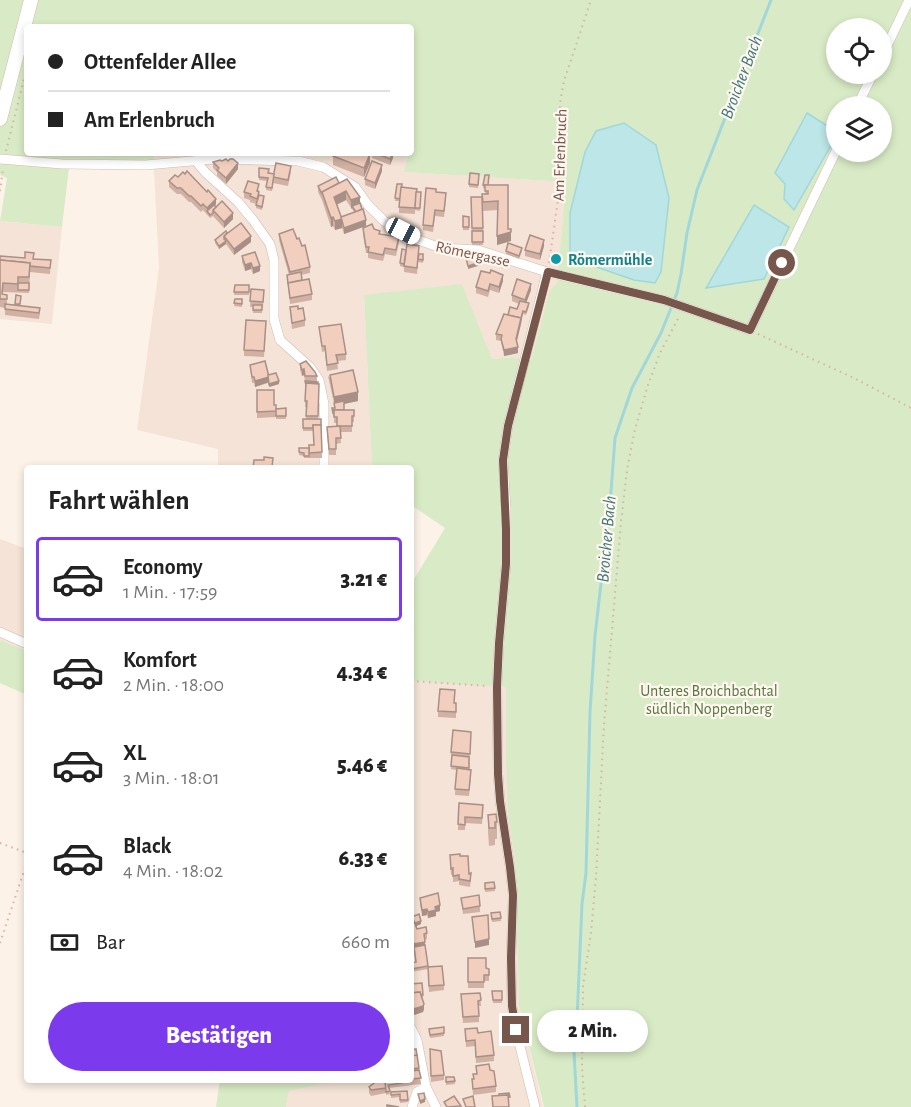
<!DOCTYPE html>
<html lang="de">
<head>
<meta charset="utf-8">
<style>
	:root { --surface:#fff; --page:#f2f2f2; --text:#222; --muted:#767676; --line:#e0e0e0; --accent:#7c3aed }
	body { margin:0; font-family:"Alegreya Sans",sans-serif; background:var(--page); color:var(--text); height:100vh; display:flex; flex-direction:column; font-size:22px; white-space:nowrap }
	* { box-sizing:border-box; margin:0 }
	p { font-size:20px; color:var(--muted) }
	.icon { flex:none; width:33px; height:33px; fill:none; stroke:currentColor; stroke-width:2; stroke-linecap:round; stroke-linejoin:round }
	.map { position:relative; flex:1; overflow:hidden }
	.sheet { position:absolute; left:24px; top:465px; width:390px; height:618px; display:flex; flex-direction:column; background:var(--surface); border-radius:6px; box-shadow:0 3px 9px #0003 }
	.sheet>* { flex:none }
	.top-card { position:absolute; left:24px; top:24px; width:390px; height:132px; border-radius:6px; box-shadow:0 3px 9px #0003; display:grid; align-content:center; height:132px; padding:0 24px; background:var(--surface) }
	.controls { position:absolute; left:826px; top:18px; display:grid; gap:12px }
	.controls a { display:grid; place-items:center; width:66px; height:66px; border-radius:50%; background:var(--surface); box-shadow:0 3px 9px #0003; font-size:30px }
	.end { position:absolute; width:27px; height:27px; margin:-14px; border:8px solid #77564b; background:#fff; box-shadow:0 0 0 3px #fff }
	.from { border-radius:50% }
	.bubble { position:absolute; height:42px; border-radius:21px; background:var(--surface); box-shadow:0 3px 9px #0003; font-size:20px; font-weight:800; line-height:42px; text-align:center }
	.car { position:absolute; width:18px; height:36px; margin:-18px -9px; border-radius:8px; box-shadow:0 0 4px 2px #0007; background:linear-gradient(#fff 24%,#345 0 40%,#fff 0 76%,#345 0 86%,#fff 0) }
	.top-card b { display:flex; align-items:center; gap:21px; height:57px; font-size:22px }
	.top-card b+b { border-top:2px solid var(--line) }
	.top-card i { width:15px; height:15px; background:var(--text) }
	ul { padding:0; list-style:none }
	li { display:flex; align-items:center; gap:18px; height:84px; margin:0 12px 9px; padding:0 12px; border:3px solid transparent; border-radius:6px }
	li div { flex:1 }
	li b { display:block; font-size:22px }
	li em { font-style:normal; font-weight:800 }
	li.on { border-color:var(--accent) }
	li>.icon { width:54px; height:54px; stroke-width:1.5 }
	h2 { padding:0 24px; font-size:27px; line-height:72px }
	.pay { display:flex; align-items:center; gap:15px; height:66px; padding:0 24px; font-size:22px }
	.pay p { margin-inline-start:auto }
	.cta { display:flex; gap:12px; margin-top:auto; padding:12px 24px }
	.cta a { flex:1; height:69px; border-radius:36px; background:var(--accent); color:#fff; font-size:24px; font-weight:800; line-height:69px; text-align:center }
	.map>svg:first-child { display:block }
</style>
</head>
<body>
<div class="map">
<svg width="911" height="1107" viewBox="0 0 911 1107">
	<rect width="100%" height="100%" fill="#fdf2e8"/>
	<g fill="#f4e3d6">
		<path d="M 154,153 L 409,153 L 405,172 L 566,182 L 557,284 L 531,360 L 512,357 L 492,359 L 364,295 L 372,468 L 218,468 L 218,449 L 137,430 L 159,268 L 154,169 Z"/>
		<path d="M 0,221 L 62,227 L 52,324 L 0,319 Z"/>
		<path d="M 0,539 L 27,549 L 27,651 L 0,640 Z"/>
		<path d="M 411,681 L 506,686 L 515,860 L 519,1006 L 543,1107 L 286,1107 L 289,1091 L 339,1080 L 411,1080 Z"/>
	</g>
	<g fill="#d9ebc6" fill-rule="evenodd">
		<path d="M 0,0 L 911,0 L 911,1107 L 544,1107 L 519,1006 L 515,859 L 508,813 L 506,760 L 506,687 L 411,681 L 411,584 L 445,528 L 411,505 L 411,468 L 372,468 L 364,295 L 462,284 L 492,359 L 512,357 L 531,360 L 550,290 L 557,283 L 566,182 L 404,172 L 409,153 L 411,153 L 412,138 L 411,27 L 27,27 L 27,153 L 154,153 L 154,168 L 69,168 L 62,227 L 0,221 L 7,178 L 0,175 ZM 837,28 L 882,28 L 882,74 L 837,74 ZM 837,106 L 882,106 L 882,152 L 837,152 ZM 754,206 L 770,216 L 706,287 Z"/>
		<path d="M 0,640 L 27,651 L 27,695 L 0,683 Z"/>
		<path d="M 220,1080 L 333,1080 L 333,1082 L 289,1091 L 286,1107 L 216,1107 Z"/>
	</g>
	<g fill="#bce6e7" stroke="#a2d7d9" stroke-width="1.5">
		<path d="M 807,113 L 837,132 L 837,135 L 794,210 L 784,199 L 785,184 L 775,173 Z"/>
		<path d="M 624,123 L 656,145 L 669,198 L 661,272 L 655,283 L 634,280 L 570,258 L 570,213 L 585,152 L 596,131 Z"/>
		<path d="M 754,205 L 789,227 L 764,279 L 706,288 Z"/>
	</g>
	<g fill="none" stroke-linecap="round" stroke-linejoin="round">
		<path stroke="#a2d7d9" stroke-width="3" d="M 577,1107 L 574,1052 L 577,1020 L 582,904 L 586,873 L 590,712 L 595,636 L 610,505 L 615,438 L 632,388 L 661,333 L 677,293 L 681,274 L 687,233 L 697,190 L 771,0"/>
		<defs>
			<g id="street">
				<path d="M 882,56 L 909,0"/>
				<path d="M 857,106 L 873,74"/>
				<path d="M 0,159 L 62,164 L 146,165 L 214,159 L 298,161 L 323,167 L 355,187 L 368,205 L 384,221 L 421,241 L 441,248 L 478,250 L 547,272 L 664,300 L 750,330 L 837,149"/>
				<path d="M 196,161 L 205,172 L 238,202 L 253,220 L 270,244 L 274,260 L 274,319 L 280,340 L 310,367 L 319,380 L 324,404 L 324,468"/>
				<path d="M 0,632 L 27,644"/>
				<path d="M 411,1028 L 417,1040 L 426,1087 L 436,1107"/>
				<path d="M 412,1107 L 417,1092 L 426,1087"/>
				<path d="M 535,1107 L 516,1030 L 512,1006 L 511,958 L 513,895 L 510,867 L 500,801 L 498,774 L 497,687 L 499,643 L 506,564 L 506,509 L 503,460 L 508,426 L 547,272"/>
			</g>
			<path id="secondary" d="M 0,119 L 31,0"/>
		</defs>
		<use href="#street" stroke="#d1bbb0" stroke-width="10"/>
		<use href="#secondary" stroke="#d4baad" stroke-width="15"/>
		<g stroke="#d8b1a2" stroke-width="2" stroke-dasharray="1.5 4.5" stroke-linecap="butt">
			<path d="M 6,151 L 25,75"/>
			<path d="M 0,191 L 3,169"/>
			<path d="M 549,263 L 560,186 L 560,103 L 564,81 L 591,0"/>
			<path d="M 758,334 L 856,379 L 911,408"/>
			<path d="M 411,681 L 488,686"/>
			<path d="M 0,843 L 27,853"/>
			<path d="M 0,943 L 27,862"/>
			<path d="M 585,1107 L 582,1068 L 583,986 L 591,933 L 596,877 L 604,725 L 621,522 L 627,470 L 635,429 L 648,385 L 660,353 L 680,315"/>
		</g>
		<use href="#street" stroke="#fff" stroke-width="9"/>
		<use href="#secondary" stroke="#fff" stroke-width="14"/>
	</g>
	<g fill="#d0b1a4" fill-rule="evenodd">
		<path d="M 372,153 L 393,153 L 393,158 L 390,165 L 372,158 Z"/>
		<path d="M 333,156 L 370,163 L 364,177 L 333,165 Z"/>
		<path d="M 222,161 L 238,169 L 226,184 L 217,176 L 217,172 L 213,168 L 213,162 Z"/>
		<path d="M 259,168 L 274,174 L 291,172 L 288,186 L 273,183 L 272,191 L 266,190 L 267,181 L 259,180 Z"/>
		<path d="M 382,171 L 375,189 L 365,185 L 365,179 Z"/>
		<path d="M 470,173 L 479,174 L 478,188 L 469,187 Z"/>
		<path d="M 169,181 L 216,204 L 215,206 L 233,219 L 224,228 L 213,216 L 210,218 L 203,210 L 201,212 L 191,202 L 189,202 L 181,194 L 177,194 L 169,187 Z"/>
		<path d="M 339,183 L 360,204 L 366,226 L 344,234 L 342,228 L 335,230 L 333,226 L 331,227 L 322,200 L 318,192 L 318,186 ZM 346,200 L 354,212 L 341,217 L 336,205 Z"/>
		<path d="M 397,184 L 402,187 L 417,192 L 421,192 L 420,211 L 415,210 L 415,214 L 399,213 L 399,201 L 395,201 Z"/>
		<path d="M 483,185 L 508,185 L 508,229 L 511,241 L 497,245 L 498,210 L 483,211 L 483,245 L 472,245 L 471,197 L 482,197 L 485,194 L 485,189 L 483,188 Z"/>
		<path d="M 259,190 L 259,195 L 264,199 L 262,210 L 256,208 L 256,204 L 250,202 L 250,200 L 244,198 L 244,192 Z"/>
		<path d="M 436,192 L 446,199 L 444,217 L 435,216 L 433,232 L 423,230 L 423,225 Z"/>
		<path d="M 463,216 L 469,217 L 469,230 L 463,230 Z"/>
		<path d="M 363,228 L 374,229 L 380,234 L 399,243 L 396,256 L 385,254 L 383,261 L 368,258 L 368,253 L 366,253 L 363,234 Z"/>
		<path d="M 227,233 L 251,242 L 234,255 L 226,244 L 219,249 L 215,243 L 215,240 Z"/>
		<path d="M 279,234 L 297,239 L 310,267 L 310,273 L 301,275 L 302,280 L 312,294 L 312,300 L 290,304 L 287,278 L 287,275 L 289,275 L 279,240 Z"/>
		<path d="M 544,246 L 540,260 L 525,256 L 525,250 Z"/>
		<path d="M 506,251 L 522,251 L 519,259 L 506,254 Z"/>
		<path d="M 419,254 L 423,254 L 423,263 L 418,262 L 417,274 L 404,272 L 404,267 L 400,266 L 400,263 Z"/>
		<path d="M 0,256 L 51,260 L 50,274 L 30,272 L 29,293 L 3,292 L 3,294 L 7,295 L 7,304 L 15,305 L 16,295 L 21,296 L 20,306 L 40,313 L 39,319 L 5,315 L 5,308 L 0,307 Z"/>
		<path d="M 242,256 L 260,271 L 253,274 L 251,269 L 245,271 L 242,262 Z"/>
		<path d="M 503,281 L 499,293 L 490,290 L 488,297 L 476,293 L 476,287 Z"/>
		<path d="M 235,285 L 249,285 L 249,295 L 234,295 Z"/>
		<path d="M 251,289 L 264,290 L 263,308 L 262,308 L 262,313 L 253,313 L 253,307 L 250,307 Z"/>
		<path d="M 531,290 L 526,303 L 529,306 L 526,315 L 523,314 L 521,324 L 516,342 L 518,353 L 504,356 L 501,341 L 496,340 L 496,334 L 508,315 L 517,309 L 519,304 L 512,301 L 512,295 Z"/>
		<path d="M 235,299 L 242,299 L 242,307 L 234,306 Z"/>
		<path d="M 290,307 L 298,309 L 305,320 L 305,326 L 292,329 Z"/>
		<path d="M 266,327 L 264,357 L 244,356 L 244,350 Z"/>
		<path d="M 319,327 L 346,354 L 346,360 L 337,361 L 338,369 L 327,371 L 325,351 L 322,352 Z"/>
		<path d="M 300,364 L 317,376 L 317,382 L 319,384 L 318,419 L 321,419 L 322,458 L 304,458 L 304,456 L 299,455 L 299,448 L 309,448 L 314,445 L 313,431 L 303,431 L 303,419 L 306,419 L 306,407 L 305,407 L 305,401 L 306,387 L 304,375 L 302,376 L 300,370 Z"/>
		<path d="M 250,365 L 268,375 L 279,384 L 269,387 L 268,383 L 255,387 L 254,383 L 252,383 Z"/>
		<path d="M 328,376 L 358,401 L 344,404 L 344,410 L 354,410 L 354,422 L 352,422 L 352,432 L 340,432 L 341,443 L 336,444 L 336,455 L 329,455 L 327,433 L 337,427 L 337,423 L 334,423 L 334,416 L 333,416 L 332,408 L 334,408 L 334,403 Z"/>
		<path d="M 257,390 L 274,405 L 276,409 L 286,408 L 286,419 L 276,419 L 276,416 L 276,417 L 257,418 Z"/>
		<path d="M 454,703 L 456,703 L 456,718 L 438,717 L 438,711 Z"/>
		<path d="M 471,732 L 469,770 L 471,776 L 469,796 L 455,795 L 456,770 L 451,769 L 452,758 L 451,758 L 451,752 Z"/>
		<path d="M 459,803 L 483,805 L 482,824 L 465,823 L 465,830 L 458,830 Z"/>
		<path d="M 488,815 L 497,822 L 497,839 L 495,839 L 495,845 L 489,846 L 488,832 Z"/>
		<path d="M 450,855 L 460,856 L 471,879 L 470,887 L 459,885 L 459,881 L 453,882 L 453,874 L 451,875 Z"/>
		<path d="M 494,882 L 495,891 L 485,892 L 485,883 Z"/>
		<path d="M 420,898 L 440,911 L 436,912 L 436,916 L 428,918 L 427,915 L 422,916 L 420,904 Z"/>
		<path d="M 461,898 L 480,906 L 480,912 L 463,914 Z"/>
		<path d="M 500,912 L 501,921 L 492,922 L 491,916 Z"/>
		<path d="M 411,914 L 412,917 L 421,924 L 416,926 L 417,929 L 427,933 L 427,939 L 424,940 L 428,967 L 444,985 L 444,990 L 429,992 L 428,969 L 411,972 L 411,963 L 416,962 L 413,947 L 411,947 L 411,937 L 412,937 L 411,936 Z"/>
		<path d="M 468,958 L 486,968 L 489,969 L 489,981 L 484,981 L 484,988 L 468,988 Z"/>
		<path d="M 422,983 L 423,998 L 422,998 L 424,1009 L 423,1012 L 414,1015 L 411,1005 L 411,984 Z"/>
		<path d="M 492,991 L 502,991 L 502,1003 L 493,1003 Z"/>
		<path d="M 480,993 L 481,1006 L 479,1006 L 479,1022 L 463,1023 L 461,994 Z"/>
		<path d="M 429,1029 L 444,1033 L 444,1036 L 430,1038 Z"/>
		<path d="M 465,1029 L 478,1033 L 494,1055 L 494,1061 L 476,1063 L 475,1046 L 466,1047 Z"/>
		<path d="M 411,1041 L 413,1050 L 417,1055 L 421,1084 L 389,1088 L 390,1094 L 386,1095 L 386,1093 L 371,1096 L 369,1093 L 369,1087 L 378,1080 L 411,1080 Z"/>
		<path d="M 430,1049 L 444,1075 L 444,1080 L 431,1082 Z"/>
		<path d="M 476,1066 L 490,1070 L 496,1086 L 496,1092 L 473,1095 L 472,1079 L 473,1079 L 473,1074 L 476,1074 Z"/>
		<path d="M 446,1077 L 454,1077 L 455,1084 L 446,1085 Z"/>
		<path d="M 407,1091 L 408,1102 L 400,1103 L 400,1097 L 391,1098 L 391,1092 Z"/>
	</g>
	<g fill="#a99086">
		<path d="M 393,153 L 393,158 L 390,165 L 390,159 Z"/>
		<path d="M 370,154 L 370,163 L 364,177 L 364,168 Z"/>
		<path d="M 238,163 L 238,169 L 226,184 L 226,178 Z"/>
		<path d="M 382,165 L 382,171 L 375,189 L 375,183 Z"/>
		<path d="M 346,191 L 346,200 L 334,206 L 334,197 Z"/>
		<path d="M 360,197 L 360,206 L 352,206 L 352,208 L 351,209 L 351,200 Z"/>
		<path d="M 216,199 L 216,204 L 208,212 L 207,211 L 207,208 Z"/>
		<path d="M 233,213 L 233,219 L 224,228 L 224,222 Z"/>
		<path d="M 333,217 L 333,226 L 331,227 L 331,218 Z"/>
		<path d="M 342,219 L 342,228 L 335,230 L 335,221 Z"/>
		<path d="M 366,220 L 366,226 L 344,234 L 344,228 Z"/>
		<path d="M 511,232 L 511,241 L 497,245 L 497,236 Z"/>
		<path d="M 251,236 L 251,242 L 234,255 L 234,249 Z"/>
		<path d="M 544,240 L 544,246 L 540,260 L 540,254 Z"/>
		<path d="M 226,241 L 226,244 L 219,249 L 219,246 Z"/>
		<path d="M 481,262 L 481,265 L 468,269 L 468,266 Z"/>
		<path d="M 251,263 L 251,269 L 245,271 L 245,265 Z"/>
		<path d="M 260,266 L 260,271 L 253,274 L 253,268 Z"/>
		<path d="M 503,275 L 503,281 L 499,293 L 499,287 Z"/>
		<path d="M 531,284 L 531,290 L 525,306 L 525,300 Z"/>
		<path d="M 523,311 L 521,324 L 516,345 L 516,339 Z"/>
		<path d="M 518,347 L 518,353 L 504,356 L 504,350 Z"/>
		<path d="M 304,369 L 304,375 L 302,376 L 302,370 Z"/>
		<path d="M 269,377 L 269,382 L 255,387 L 255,381 Z"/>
		<path d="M 279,381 L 279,384 L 269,387 L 269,384 Z"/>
		<path d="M 358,392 L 358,401 L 334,406 L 334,397 Z"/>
		<path d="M 440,905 L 440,911 L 436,912 L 436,916 L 428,918 L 428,912 L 435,907 Z"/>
		<path d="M 427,909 L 427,915 L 422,916 L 422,910 Z"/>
		<path d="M 421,921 L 421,924 L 414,927 L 414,924 Z"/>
		<path d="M 489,939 L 489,945 L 475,948 L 475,942 Z"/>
		<path d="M 425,942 L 425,947 L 414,950 L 414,944 Z"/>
		<path d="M 424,1004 L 424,1009 L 423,1012 L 414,1015 L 414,1009 Z"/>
		<path d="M 425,1099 L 425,1102 L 420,1104 L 420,1101 Z"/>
	</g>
	<g fill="#f2cebf" stroke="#a99086" stroke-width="1.5">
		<path d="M 334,153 L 367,153 L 370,154 L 364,168 L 333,156 Z"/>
		<path d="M 375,153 L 393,153 L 390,159 Z"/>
		<path d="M 226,159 L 228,161 L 230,159 L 233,159 L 238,163 L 226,178 L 217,170 L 219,168 L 213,162 L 220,160 L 222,161 Z"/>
		<path d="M 372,161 L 382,165 L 375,183 L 365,179 Z"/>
		<path d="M 276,163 L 291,166 L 288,180 L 273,177 Z"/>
		<path d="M 259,168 L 269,169 L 268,173 L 274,174 L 272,188 L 266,187 L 268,178 L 259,177 Z"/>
		<path d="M 187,171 L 207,192 L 208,190 L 216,199 L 207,208 L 203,204 L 201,206 L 191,196 L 189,196 L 181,188 L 177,188 L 169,181 L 175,175 L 178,177 L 183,172 L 185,174 Z"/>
		<path d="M 470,173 L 479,174 L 478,185 L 469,184 Z"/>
		<path d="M 485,175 L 489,175 L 488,185 L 483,185 Z"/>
		<path d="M 336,177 L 339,183 L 322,192 L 322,194 L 318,186 Z"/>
		<path d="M 347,179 L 360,197 L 351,200 L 346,191 L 334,197 L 342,219 L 335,221 L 333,217 L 331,218 L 322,192 Z"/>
		<path d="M 248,181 L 259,184 L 257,191 L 259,192 L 257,199 L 250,196 L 251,194 L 244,192 Z"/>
		<path d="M 397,184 L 402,184 L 400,199 L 395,198 Z"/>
		<path d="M 485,185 L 508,185 L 508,229 L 511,229 L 511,232 L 497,236 L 498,201 L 483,202 L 482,194 L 488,194 L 488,191 L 485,191 Z"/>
		<path d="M 401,187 L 417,189 L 415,208 L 399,207 Z"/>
		<path d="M 426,188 L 436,189 L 436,192 L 446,193 L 444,211 L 435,210 L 433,226 L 423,225 Z"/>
		<path d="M 416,192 L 421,192 L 420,208 L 415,208 Z"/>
		<path d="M 259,195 L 264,196 L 262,207 L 256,205 Z"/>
		<path d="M 471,197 L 482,197 L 483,228 L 472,228 Z"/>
		<path d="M 222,201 L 233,213 L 224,222 L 213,210 Z"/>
		<path d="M 360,203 L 362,209 L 356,212 L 352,206 Z"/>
		<path d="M 214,205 L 216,207 L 213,210 L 213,213 L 210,215 L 207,211 Z"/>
		<path d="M 363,209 L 366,220 L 344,228 L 341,217 Z"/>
		<path d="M 463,216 L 469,217 L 469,227 L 463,227 Z"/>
		<path d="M 241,223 L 251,236 L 234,249 L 224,236 Z"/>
		<path d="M 372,224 L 374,229 L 380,231 L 379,234 L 399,237 L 396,250 L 385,248 L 383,255 L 368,252 L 369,247 L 366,247 L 363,228 Z"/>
		<path d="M 293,229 L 297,239 L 299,238 L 302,246 L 305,245 L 310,267 L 290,272 L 279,234 Z"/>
		<path d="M 226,231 L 227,233 L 224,236 L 224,239 L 226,241 L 219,246 L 215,240 Z"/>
		<rect x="472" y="231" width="11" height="11"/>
		<path d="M 530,235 L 544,240 L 540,254 L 525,250 Z"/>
		<path d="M 508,243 L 522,248 L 519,256 L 506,251 Z"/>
		<path d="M 407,244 L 419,246 L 417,268 L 404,266 Z"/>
		<path d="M 402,249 L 406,250 L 404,264 L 400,263 Z"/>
		<path d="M 25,252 L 34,253 L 33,259 L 51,260 L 50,268 L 30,266 L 30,263 L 0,260 L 0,256 L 25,258 Z"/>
		<path d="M 255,252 L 260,266 L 253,268 L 251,263 L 245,265 L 242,256 Z"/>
		<path d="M 419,254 L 423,254 L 423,260 L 418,259 Z"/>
		<path d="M 479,254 L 481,262 L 468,266 L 466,258 Z"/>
		<path d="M 0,260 L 30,263 L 29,277 L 18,277 L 18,284 L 3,283 L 2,294 L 7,295 L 7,299 L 0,299 Z"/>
		<path d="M 491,270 L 503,275 L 499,287 L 490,284 L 488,291 L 476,287 L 481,271 L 490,273 Z"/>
		<path d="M 301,272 L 302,280 L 288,283 L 287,275 Z"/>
		<path d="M 309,279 L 312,294 L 290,298 L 288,283 Z"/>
		<path d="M 517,279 L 531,284 L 525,300 L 512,295 Z"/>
		<rect x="18" y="283" width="11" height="7"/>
		<path d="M 235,285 L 249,285 L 249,292 L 234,292 Z"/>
		<path d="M 251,289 L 264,290 L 263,302 L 250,301 Z"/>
		<path d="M 16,295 L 21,296 L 20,304 L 15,304 Z"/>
		<path d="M 235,299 L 242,299 L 242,304 L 234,303 Z"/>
		<path d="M 520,301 L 529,303 L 526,312 L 523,311 L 521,318 L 508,315 L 510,307 L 517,309 Z"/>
		<path d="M 5,304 L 40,308 L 39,313 L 5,309 Z"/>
		<rect x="253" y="305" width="9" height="5"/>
		<path d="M 298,306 L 298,309 L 303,308 L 305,320 L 292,323 L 290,307 Z"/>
		<path d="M 504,314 L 521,318 L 516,339 L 518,347 L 504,350 L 501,339 L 502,335 L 496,334 Z"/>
		<path d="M 246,320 L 266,321 L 264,351 L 244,350 Z"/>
		<path d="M 341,324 L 346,354 L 336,355 L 338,363 L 327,365 L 325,346 L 322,346 L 319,327 Z"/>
		<path d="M 265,361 L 269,377 L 255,381 L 254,377 L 252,377 L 250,365 Z"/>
		<path d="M 306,361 L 315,372 L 317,376 L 305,376 L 304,369 L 302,370 L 300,364 Z"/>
		<path d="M 353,370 L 358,392 L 334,397 L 330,375 Z"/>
		<path d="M 276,373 L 279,381 L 269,384 L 268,375 Z"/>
		<path d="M 305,381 L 318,382 L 318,383 L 306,383 L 306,385 Z"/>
		<path d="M 306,383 L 319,384 L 318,416 L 306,416 L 307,401 L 305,401 Z"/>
		<path d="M 257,390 L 274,390 L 274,405 L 276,405 L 276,411 L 257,412 Z"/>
		<path d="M 344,401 L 344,410 L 334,410 L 334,413 L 333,413 L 332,408 L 335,408 L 334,403 Z"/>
		<path d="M 286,408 L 286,416 L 276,416 L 276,409 Z"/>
		<path d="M 334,410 L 354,410 L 354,416 L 352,416 L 352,426 L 337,426 L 337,417 L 334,417 Z"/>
		<path d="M 303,419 L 321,419 L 321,425 L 313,425 L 313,428 L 303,428 Z"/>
		<path d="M 313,425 L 321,425 L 322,452 L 309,453 L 309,445 L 314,445 Z"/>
		<path d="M 340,426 L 341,438 L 336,438 L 336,449 L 329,449 L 327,427 Z"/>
		<path d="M 299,448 L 309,448 L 309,456 L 304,456 L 304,453 L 299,452 Z"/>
		<path d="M 264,457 L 273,458 L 272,467 L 269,466 L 269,468 L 253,468 L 254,460 L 264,460 Z"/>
		<path d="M 440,689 L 455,690 L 454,703 L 456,703 L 456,712 L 438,711 Z"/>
		<path d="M 453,730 L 471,732 L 470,754 L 451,752 Z"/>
		<path d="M 452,755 L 469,757 L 469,768 L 451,766 Z"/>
		<path d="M 457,768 L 471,770 L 469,790 L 455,789 Z"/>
		<path d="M 459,803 L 483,805 L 482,818 L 465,817 L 465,825 L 458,824 Z"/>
		<path d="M 496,814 L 497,822 L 495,822 L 495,828 L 489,828 L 488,815 Z"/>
		<path d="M 460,854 L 460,856 L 468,856 L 469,874 L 471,873 L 470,881 L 459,879 L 459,875 L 453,876 L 453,868 L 451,869 L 450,855 Z"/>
		<path d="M 494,882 L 495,888 L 485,889 L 485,883 Z"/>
		<path d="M 438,893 L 440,905 L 435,907 L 436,910 L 428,912 L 427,909 L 422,910 L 420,898 Z"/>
		<path d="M 479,895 L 480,906 L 463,909 L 461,898 Z"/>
		<path d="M 500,912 L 501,918 L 492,919 L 491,913 Z"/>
		<path d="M 411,914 L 417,929 L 426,927 L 427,933 L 424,934 L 425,942 L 414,944 L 413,941 L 411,941 L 411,937 L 413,937 L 411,930 Z"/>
		<path d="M 419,914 L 421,921 L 415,923 L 412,917 Z"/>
		<path d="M 488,915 L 489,939 L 475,942 L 472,917 Z"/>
		<path d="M 425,945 L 428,966 L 411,969 L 411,963 L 416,962 L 414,947 Z"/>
		<path d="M 468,958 L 486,958 L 486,968 L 489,969 L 489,975 L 484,975 L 484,982 L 468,982 Z"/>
		<path d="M 442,966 L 444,985 L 429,986 L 428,967 Z"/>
		<path d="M 422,983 L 423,995 L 421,995 L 420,992 L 411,993 L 411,984 Z"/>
		<path d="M 492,991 L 502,991 L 502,1000 L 493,1000 Z"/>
		<path d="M 420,992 L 424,1004 L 423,1006 L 414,1009 L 411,1000 L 411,993 Z"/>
		<path d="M 480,993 L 481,1000 L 478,1001 L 479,1016 L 463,1017 L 461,994 Z"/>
		<path d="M 444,1027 L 444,1033 L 430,1035 L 429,1029 Z"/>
		<path d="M 477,1028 L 478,1033 L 491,1031 L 494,1055 L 476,1057 L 475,1040 L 466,1041 L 465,1029 Z"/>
		<path d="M 416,1049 L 417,1056 L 411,1056 L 411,1050 Z"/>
		<path d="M 430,1049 L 441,1051 L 444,1075 L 431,1076 Z"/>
		<path d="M 417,1055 L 419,1068 L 411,1069 L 411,1056 Z"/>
		<path d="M 489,1064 L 490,1070 L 494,1071 L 496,1086 L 473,1089 L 472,1079 L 474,1079 L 473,1074 L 477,1074 L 476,1066 Z"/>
		<path d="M 419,1070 L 421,1078 L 411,1079 L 411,1071 Z"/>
		<path d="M 446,1077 L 454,1077 L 455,1081 L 446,1082 Z"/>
		<path d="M 378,1080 L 385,1080 L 386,1088 L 371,1090 L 369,1087 Z"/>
		<path d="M 385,1080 L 401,1080 L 402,1083 L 388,1085 L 390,1091 L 386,1092 Z"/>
		<path d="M 407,1091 L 408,1100 L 400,1100 L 400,1094 L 391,1095 L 391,1092 Z"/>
		<path d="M 424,1093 L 425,1099 L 420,1101 L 418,1094 Z"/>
		<path d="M 509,1093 L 510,1097 L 508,1097 L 508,1095 L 499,1096 L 499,1094 Z"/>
		<path d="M 508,1095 L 509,1107 L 493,1107 L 492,1096 Z"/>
		<path d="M 454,1096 L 461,1106 L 447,1107 L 444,1102 Z"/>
		<path d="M 473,1096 L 475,1107 L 466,1107 L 463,1099 Z"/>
		<path d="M 387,1105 L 399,1107 L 387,1107 Z"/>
	</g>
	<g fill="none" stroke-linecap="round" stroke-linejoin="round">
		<path stroke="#77564b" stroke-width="8" d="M 516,1030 L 512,1006 L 511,958 L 513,895 L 510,867 L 500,801 L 498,774 L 497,687 L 499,643 L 506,564 L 506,529 L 503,460 L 508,426 L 548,272 L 664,300 L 750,330 L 782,263"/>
	</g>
	<circle fill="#0f9aa8" stroke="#fff7ef" stroke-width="2" cx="556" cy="259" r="6"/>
	<g text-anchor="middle" stroke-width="4.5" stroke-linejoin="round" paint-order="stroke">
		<g font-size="16" fill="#77564b" stroke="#fff7ef">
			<text transform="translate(559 155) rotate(-88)" y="6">Am Erlenbruch</text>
			<text transform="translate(473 253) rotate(12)" y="6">Römergasse</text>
		</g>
		<g font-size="16" font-weight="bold" fill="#0d838f" stroke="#fff7ef" text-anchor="start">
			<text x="568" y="265">Römermühle</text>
		</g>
		<g font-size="16" fill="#577740" stroke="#fff7ef">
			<text x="709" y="696">Unteres Broichbachtal<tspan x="709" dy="18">südlich Noppenberg</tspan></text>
		</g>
		<g font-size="18" font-style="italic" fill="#3e797c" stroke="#fff7ef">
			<text transform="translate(741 77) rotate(-69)" y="6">Broicher Bach</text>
			<text transform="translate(606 539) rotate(-85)" y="6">Broicher Bach</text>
		</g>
	</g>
</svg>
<div class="controls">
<a><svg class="icon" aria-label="locate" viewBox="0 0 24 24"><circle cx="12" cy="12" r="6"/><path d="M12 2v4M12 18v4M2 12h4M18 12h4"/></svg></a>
<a><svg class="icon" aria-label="layers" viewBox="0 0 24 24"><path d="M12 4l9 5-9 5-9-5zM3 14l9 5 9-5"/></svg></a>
</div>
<i class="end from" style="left:782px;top:263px"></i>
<i class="end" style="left:516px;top:1030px"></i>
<div class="bubble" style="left:537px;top:1010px;width:111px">2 Min.</div>
<i class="car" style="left:403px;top:231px;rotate:117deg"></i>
<div class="top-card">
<b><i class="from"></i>Ottenfelder Allee</b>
<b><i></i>Am Erlenbruch</b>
</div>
<section class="sheet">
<h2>Fahrt wählen</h2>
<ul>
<li class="on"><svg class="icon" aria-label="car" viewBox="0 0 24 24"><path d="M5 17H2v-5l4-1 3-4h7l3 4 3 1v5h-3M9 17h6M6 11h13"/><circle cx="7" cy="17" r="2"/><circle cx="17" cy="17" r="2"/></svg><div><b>Economy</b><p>1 Min. · 17:59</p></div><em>3.21 €</em></li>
<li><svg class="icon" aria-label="car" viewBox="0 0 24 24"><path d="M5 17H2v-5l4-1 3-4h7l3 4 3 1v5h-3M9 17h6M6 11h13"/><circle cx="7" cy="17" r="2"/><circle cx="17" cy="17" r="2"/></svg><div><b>Komfort</b><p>2 Min. · 18:00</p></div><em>4.34 €</em></li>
<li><svg class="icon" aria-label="car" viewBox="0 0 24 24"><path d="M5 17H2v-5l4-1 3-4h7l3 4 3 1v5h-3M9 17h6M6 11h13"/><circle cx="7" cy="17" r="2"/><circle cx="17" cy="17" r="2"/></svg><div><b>XL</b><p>3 Min. · 18:01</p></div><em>5.46 €</em></li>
<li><svg class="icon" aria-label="car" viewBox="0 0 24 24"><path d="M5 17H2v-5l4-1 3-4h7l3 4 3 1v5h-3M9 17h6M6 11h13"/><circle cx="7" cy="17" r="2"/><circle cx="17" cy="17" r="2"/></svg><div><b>Black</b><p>4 Min. · 18:02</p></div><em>6.33 €</em></li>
</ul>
<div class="pay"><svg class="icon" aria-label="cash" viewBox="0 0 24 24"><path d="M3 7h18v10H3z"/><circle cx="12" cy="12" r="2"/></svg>Bar<p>660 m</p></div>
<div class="cta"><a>Bestätigen</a></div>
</section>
</div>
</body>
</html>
